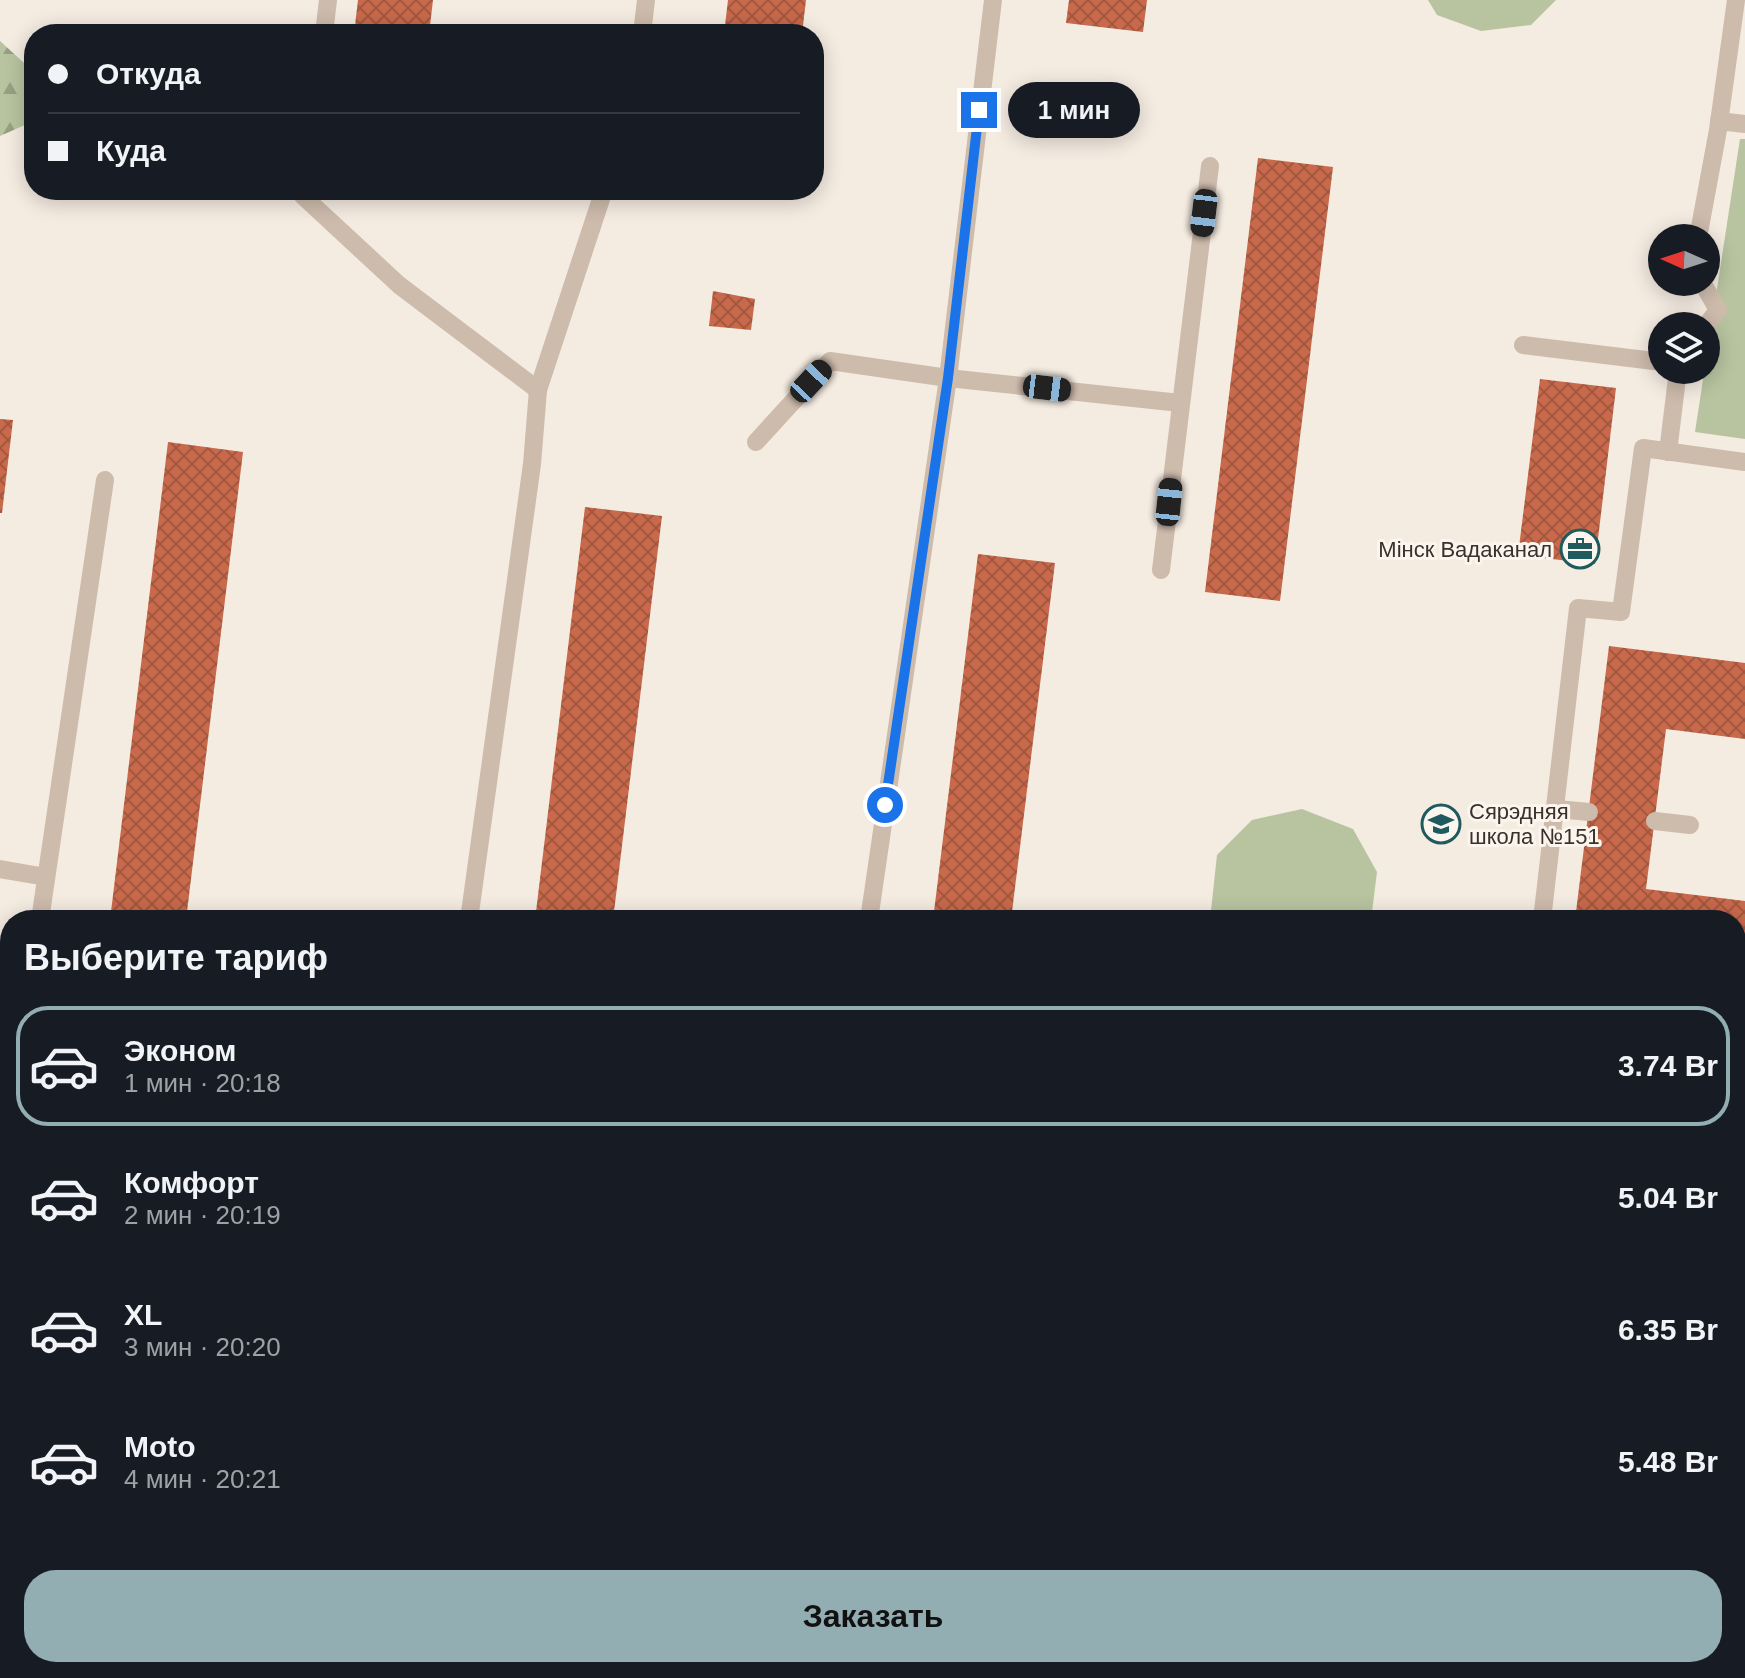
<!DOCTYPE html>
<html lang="ru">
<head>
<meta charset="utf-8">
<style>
	:root { --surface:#171b24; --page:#20242c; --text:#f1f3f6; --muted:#9ea1a6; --line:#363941; --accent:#92aeb2 }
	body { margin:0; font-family:Arial,sans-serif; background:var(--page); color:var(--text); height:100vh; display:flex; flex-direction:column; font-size:30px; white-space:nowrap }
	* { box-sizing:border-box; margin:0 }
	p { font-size:26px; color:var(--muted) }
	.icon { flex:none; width:44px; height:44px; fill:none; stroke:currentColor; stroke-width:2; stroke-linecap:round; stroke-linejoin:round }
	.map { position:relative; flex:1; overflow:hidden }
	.side { position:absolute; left:0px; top:910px; width:1746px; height:768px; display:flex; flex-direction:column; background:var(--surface); border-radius:32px 32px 0 0; box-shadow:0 4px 20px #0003 }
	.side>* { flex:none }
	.top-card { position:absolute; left:24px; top:24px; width:800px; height:176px; border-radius:32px; box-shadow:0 4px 20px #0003; display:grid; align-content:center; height:176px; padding:0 24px; background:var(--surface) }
	.needle { width:52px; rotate:273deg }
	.tools { position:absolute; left:1648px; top:224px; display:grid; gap:16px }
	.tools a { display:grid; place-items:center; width:72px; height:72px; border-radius:50%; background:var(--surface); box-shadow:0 4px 20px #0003; font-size:40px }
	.end { position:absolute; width:36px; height:36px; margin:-18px; border:10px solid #1a73e8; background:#fff; box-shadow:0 0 0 4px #fff }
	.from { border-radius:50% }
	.bubble { position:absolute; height:56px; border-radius:28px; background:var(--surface); box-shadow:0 4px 20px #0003; font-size:26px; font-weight:700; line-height:56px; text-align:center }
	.car { position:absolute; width:24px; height:48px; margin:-24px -12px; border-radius:10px; box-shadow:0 0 6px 2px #0007; background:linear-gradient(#222 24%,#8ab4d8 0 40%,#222 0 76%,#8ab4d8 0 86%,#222 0) }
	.top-card b { display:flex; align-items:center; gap:28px; height:76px; font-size:30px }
	.top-card b+b { border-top:2px solid var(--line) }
	.top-card i { width:20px; height:20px; background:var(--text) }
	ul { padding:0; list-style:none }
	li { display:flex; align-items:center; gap:24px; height:120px; margin:0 16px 12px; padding:0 8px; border:4px solid transparent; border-radius:32px }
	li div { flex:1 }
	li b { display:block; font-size:30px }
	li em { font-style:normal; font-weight:700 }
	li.current { border-color:var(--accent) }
	li>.icon { width:72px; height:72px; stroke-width:1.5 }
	h2 { padding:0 24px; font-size:36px; line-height:96px }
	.primary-button { display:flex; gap:16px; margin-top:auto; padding:16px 24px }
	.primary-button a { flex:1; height:92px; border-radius:32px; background:var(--accent); color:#111; font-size:32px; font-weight:700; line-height:92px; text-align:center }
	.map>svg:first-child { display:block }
</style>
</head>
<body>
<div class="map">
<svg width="1745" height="1678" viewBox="0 0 1745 1678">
	<defs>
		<pattern id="forest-firs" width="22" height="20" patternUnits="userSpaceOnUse" patternTransform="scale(2)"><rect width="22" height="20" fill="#b8c4a0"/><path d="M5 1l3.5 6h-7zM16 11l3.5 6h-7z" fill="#97a083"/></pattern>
		<pattern id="park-crowns" width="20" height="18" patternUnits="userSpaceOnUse" patternTransform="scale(2)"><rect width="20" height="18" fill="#b8c4a0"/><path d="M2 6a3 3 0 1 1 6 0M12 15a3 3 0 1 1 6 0" fill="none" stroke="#97a083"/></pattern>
		<pattern id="building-cross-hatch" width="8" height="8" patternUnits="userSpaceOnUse" patternTransform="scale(2)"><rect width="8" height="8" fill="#c8694b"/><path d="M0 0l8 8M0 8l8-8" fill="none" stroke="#a4573f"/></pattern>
	</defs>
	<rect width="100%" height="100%" fill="#f4ebe1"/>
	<path fill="url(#forest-firs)" d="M 0,41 L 34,72 L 34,121 L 0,136 Z"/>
	<path fill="url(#park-crowns)" d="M 0,1178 L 10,1181 L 10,1371 L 0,1371 Z"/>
	<g fill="#b8c4a0">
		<path d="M 1428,0 L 1556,0 L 1531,25 L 1481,31 L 1437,15 Z"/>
		<path d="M 1740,139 L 1745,139 L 1745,439 L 1695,432 Z"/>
		<path d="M 1302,809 L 1353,829 L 1377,872 L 1371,920 L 1210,920 L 1217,855 L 1252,820 Z"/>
	</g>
	<g fill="url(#building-cross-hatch)">
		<path d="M 358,0 L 433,0 L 429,34 L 354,34 Z"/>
		<path d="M 728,0 L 806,0 L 802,34 L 724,34 Z"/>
		<path d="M 1069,0 L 1147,0 L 1143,32 L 1066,23 Z"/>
		<path d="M 1258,158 L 1333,167 L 1280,601 L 1205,592 Z"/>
		<path d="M 713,291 L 755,299 L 751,330 L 709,326 Z"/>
		<path d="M 1540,379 L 1616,388 L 1595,564 L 1518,555 Z"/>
		<path d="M 0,419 L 13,420 L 2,513 L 0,513 Z"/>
		<path d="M 168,442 L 243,452 L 186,920 L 110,920 Z"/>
		<path d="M 585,507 L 662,516 L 613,920 L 535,920 Z"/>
		<path d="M 978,554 L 1055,563 L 1011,920 L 933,920 Z"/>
		<path d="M 1609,646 L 1745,663 L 1745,739 L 1666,729 L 1646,889 L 1745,901 L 1745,1041 L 1736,1039 L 1736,920 L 1575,920 Z"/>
		<path d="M 227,1668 L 304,1668 L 303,1678 L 226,1678 Z"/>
		<path d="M 592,1668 L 664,1668 L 663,1678 L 591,1678 Z"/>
		<path d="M 1045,1668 L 1311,1668 L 1310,1678 L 1104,1678 Z"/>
		<path d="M 1429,1668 L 1524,1668 L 1586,1676 L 1428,1678 Z"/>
	</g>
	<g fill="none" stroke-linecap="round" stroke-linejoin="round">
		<g stroke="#cdbbac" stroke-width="18">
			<path d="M 324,34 L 328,0"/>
			<path d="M 642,34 L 646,0"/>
			<path d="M 1719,121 L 1745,124"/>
			<path d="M 304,190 L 303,196 L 399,285 L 538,390"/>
			<path d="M 1698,238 L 1718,130 L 1736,0"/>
			<path d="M 1702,282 L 1718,310 L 1706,326"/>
			<path d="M 1523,345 L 1662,362"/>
			<path d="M 756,442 L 830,361 L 948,378 L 1180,403"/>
			<path d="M 1668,452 L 1678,370"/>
			<path d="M 1161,570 L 1210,166"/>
			<path d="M 1557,809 L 1589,812"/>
			<path d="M 1655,821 L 1690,825"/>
			<path d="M 0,869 L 46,877"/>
			<path d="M 40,920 L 105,480"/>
			<path d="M 469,920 L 532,464 L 538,390 L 604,190"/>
			<path d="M 869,920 L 948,378 L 993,0"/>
			<path d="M 1542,920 L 1578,608 L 1621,612 L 1643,448 L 1745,462"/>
			<path d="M 1736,1087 L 1745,1089"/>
			<path d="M 3,1167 L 10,1119"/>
			<path d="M 87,1678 L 88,1668"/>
			<path d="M 158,1678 L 159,1668"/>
			<path d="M 455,1678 L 456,1668"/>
			<path d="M 535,1678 L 536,1668"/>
		</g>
		<g stroke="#a18a7d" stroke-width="20">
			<path d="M 0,1166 L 10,1168"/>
			<path d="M 0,1395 L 10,1395"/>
			<path d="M 1736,1483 L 1745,1484"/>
		</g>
	</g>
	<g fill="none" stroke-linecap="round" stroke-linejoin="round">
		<path stroke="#1a73e8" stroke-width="10" d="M 885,805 L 948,378 L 979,110"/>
	</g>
	<defs>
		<symbol id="office-ring" viewBox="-11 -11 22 22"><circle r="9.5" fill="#fbf5ee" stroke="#1f5a5e" stroke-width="1.5"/><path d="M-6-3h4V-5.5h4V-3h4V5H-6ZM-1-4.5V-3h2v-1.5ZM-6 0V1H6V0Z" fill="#1f5a5e"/></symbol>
		<symbol id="school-ring" viewBox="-11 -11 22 22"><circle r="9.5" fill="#fbf5ee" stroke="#1f5a5e" stroke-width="1.5"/><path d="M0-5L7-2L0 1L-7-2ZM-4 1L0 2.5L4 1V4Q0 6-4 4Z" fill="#1f5a5e"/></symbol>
	</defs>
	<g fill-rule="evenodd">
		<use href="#office-ring" x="1558" y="527" width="44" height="44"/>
		<use href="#school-ring" x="1419" y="802" width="44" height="44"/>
	</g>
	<g text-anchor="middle" stroke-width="6" stroke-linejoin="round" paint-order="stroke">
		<g font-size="22" fill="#3b302b" stroke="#fbf5ee" text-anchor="end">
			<text x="1552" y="557">Мінск Вадаканал</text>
			<text x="1469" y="819" text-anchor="start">Сярэдняя<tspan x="1469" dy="25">школа №151</tspan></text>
		</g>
	</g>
</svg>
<div class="tools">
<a><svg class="needle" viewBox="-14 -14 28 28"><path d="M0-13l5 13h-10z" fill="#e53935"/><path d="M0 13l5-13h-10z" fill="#9ea1a6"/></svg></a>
<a><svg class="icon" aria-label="layers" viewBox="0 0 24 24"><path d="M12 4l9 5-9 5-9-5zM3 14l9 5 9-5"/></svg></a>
</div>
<i class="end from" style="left:885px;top:805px"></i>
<i class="end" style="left:979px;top:110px"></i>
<div class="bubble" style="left:1008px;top:82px;width:132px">1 мин</div>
<i class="car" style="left:1204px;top:213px;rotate:187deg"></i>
<i class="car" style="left:811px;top:381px;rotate:43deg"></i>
<i class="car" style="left:1047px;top:388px;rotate:97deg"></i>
<i class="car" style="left:1169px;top:502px;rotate:6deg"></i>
<div class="top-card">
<b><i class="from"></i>Откуда</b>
<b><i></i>Куда</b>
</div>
<section class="side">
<h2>Выберите тариф</h2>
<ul>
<li class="current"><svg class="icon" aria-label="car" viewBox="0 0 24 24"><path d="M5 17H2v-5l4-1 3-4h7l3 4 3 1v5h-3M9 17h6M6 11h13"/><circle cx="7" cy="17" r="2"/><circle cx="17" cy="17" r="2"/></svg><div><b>Эконом</b><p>1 мин · 20:18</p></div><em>3.74 Br</em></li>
<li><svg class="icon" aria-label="car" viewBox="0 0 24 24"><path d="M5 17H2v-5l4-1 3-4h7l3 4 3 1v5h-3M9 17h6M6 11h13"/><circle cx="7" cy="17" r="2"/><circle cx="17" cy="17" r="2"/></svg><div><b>Комфорт</b><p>2 мин · 20:19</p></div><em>5.04 Br</em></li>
<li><svg class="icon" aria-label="car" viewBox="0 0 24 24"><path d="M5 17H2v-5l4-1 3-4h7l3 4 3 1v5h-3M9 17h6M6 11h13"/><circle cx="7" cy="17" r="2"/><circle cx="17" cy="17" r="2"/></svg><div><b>XL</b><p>3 мин · 20:20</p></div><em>6.35 Br</em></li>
<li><svg class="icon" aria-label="car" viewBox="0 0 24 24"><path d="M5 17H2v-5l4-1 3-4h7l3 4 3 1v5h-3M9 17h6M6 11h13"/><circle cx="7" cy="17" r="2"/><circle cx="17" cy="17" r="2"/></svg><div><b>Moto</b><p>4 мин · 20:21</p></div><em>5.48 Br</em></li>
</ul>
<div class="primary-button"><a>Заказать</a></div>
</section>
</div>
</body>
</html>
